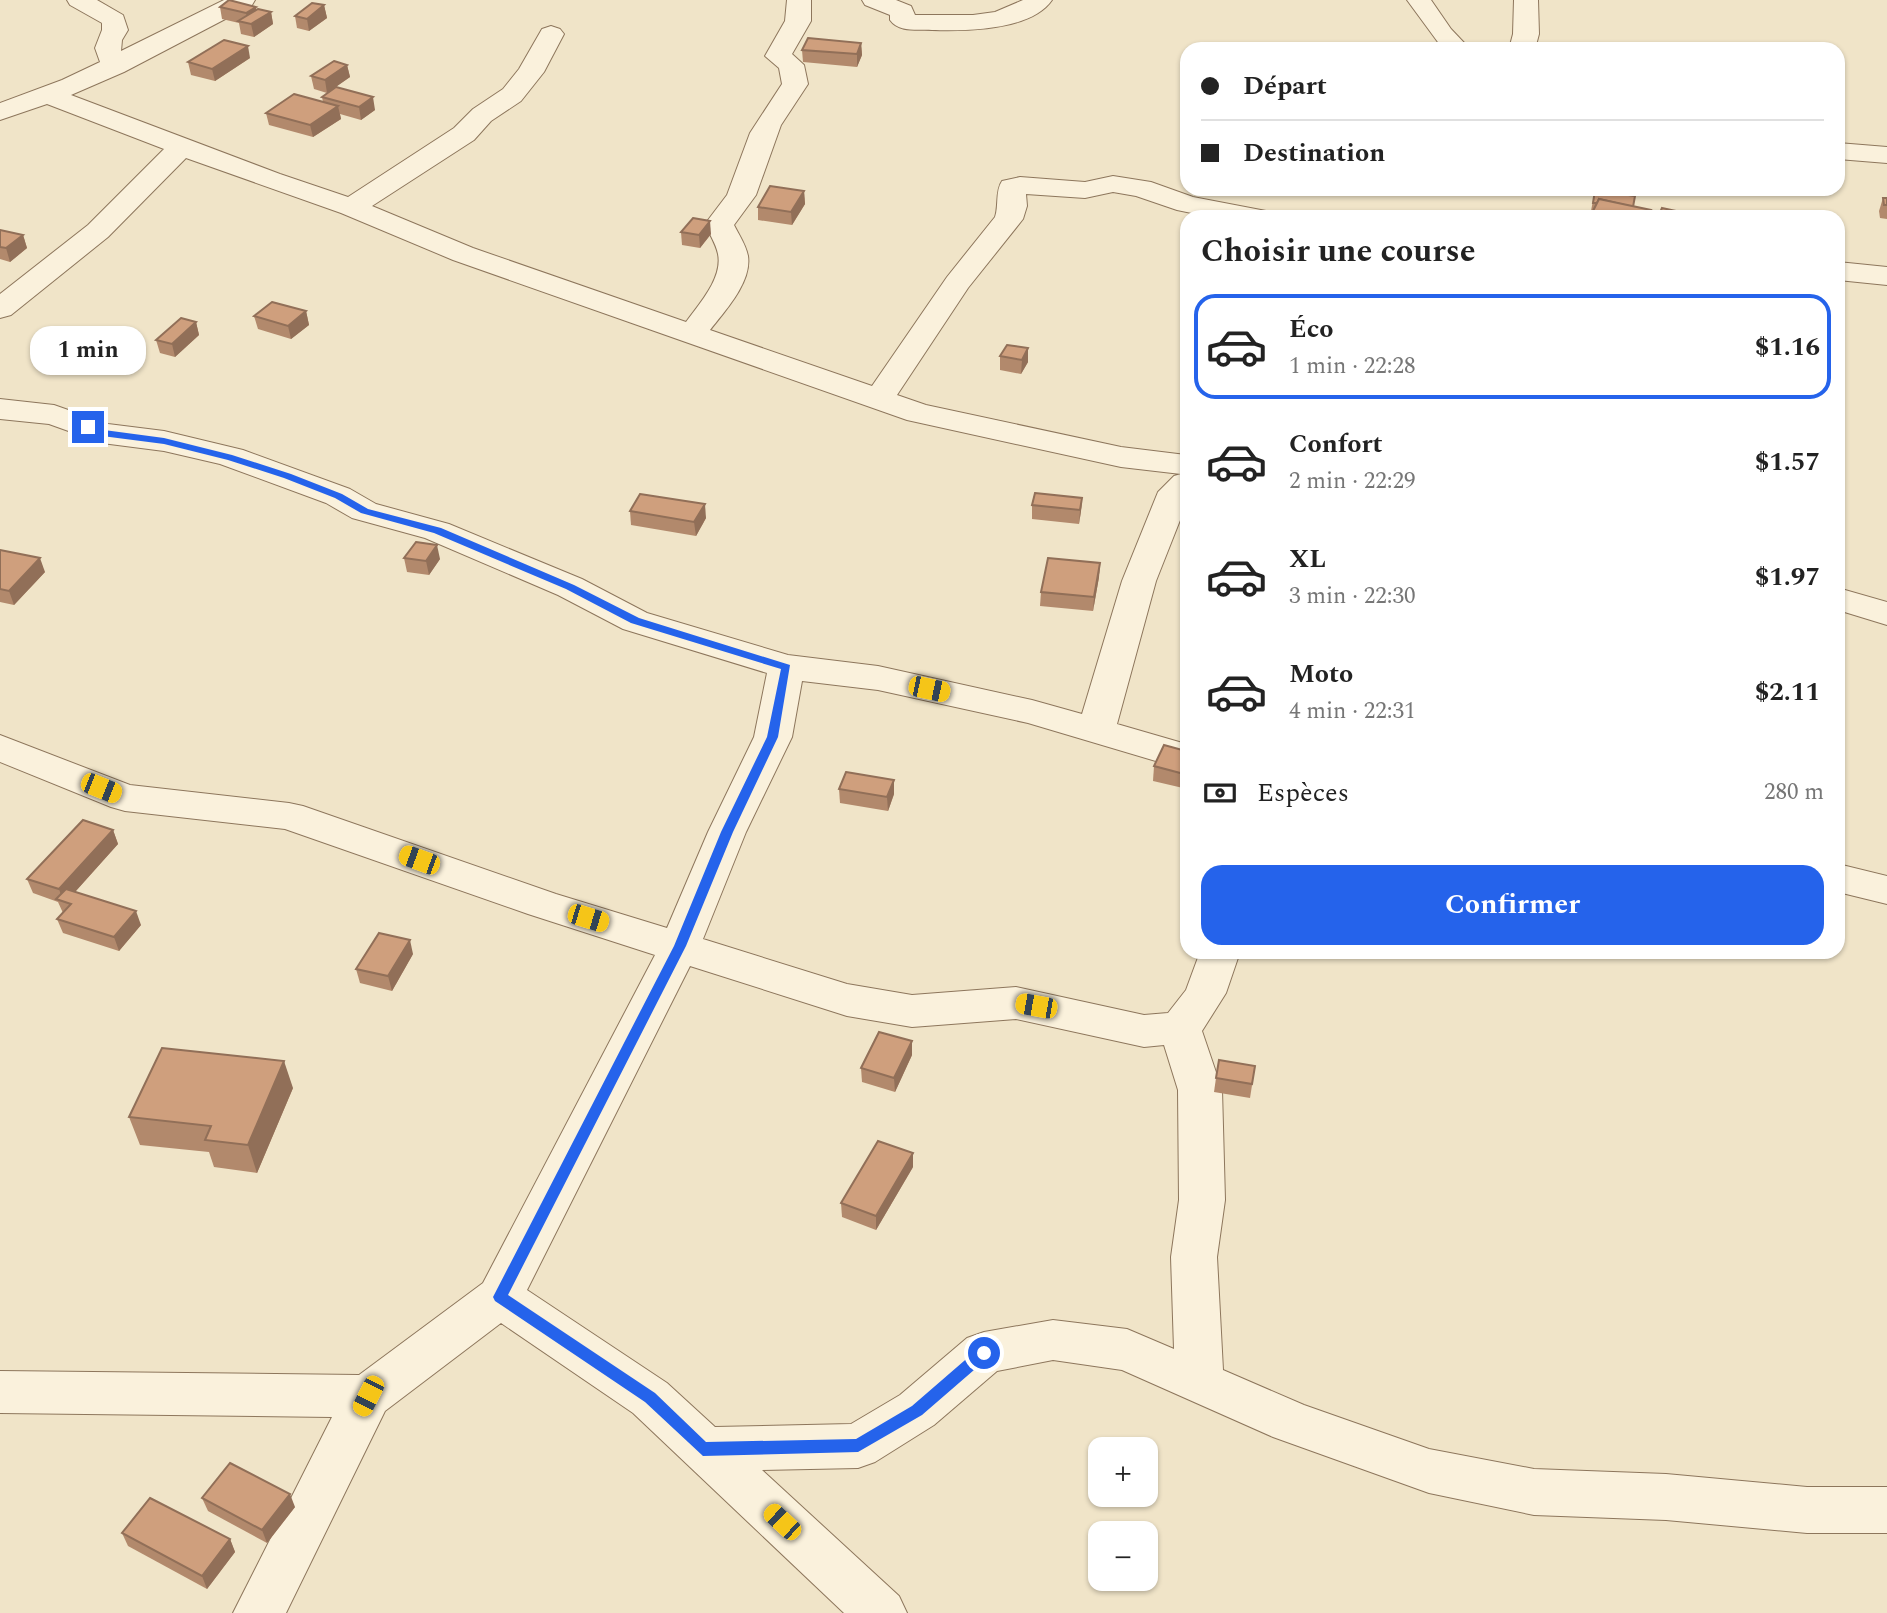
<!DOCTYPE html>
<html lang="fr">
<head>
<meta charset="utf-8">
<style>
	:root { --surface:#fff; --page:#f6f6f6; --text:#222; --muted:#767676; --line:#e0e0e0; --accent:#2563eb }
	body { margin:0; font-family:Spectral,serif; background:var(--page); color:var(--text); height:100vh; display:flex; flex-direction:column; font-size:26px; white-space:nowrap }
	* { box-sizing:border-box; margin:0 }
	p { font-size:23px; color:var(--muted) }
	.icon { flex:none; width:38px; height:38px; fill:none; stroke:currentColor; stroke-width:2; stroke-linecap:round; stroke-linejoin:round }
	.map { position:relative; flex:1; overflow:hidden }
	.panel { position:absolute; left:1180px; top:210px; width:665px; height:749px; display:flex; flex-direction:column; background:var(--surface); border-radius:21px; box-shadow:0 2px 5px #0004 }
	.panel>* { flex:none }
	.hud { position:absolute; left:1180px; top:42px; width:665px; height:154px; border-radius:21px; box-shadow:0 2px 5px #0004; display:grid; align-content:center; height:154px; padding:0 21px; background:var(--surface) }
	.buttons { position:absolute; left:1088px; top:1437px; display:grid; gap:14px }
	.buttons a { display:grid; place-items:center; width:70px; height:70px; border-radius:14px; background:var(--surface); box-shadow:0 2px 5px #0004; font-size:35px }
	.end { position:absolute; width:32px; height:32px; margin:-16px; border:9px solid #2563eb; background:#fff; box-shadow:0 0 0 4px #fff }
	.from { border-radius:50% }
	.bubble { position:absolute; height:49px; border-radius:21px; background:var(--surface); box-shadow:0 2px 5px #0004; font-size:23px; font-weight:700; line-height:49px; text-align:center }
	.car { position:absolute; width:21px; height:42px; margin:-21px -10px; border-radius:9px; box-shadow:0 0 5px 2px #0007; background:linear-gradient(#f5c518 24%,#345 0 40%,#f5c518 0 76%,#345 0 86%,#f5c518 0) }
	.hud b { display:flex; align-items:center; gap:24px; height:66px; font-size:26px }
	.hud b+b { border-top:2px solid var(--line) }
	.hud i { width:18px; height:18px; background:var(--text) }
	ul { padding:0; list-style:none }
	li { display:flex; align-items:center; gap:21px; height:105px; margin:0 14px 10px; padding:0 7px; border:4px solid transparent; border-radius:21px }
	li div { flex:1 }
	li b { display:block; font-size:26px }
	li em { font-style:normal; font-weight:700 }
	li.active { border-color:var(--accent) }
	li>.icon { width:63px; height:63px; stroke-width:1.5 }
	h2 { padding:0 21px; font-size:32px; line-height:84px }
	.pay { display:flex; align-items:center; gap:18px; height:77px; padding:0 21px; font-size:26px }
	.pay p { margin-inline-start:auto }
	.cta { display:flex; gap:14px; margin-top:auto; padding:14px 21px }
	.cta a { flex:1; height:80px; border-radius:21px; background:var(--accent); color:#fff; font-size:28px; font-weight:700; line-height:80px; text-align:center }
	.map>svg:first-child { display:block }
</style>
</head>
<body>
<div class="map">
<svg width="1887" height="1613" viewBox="0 0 1887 1613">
	<rect width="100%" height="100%" fill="#f0e4c8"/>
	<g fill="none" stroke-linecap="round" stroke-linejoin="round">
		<defs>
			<g id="minor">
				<path d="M 67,0 L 97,0 L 123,15 L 128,30 L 122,40 L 121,51 L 224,0 L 255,0 L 252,5 L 124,72 L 71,95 L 280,174 L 348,197 L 454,128 L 473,109 L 503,89 L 519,69 L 542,29 L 551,26 L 560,29 L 564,34 L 544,72 L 521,101 L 491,121 L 474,140 L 372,206 L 473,248 L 686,322 C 699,304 723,278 718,254 C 716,244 709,233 705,224 L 727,195 L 750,133 L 782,84 L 779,68 L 765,56 L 785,21 L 787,0 L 811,0 L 811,21 L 792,54 L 804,65 L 808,84 L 781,125 L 756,195 L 734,225 C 739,235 746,245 748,256 C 752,282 725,311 710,330 L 872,386 L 947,277 L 995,217 C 999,206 995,191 1002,181 L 1020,177 L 1085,182 L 1113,176 L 1151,182 L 1193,197 L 1266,211 L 1270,217 L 1211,217 L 1177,210 L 1136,196 L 1113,192 L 1085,198 L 1026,194 L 1027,206 L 1023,219 L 968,288 L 897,395 L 926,405 L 1121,447 L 1186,455 L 1186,505 L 1156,581 L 1117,724 L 1186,744 L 1186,770 L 1028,723 L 878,690 L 802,681 L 792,737 L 746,832 L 703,939 L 847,984 L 912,995 L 1016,987 L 1144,1015 L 1168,1013 L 1186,990 L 1200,952 L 1240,952 L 1226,993 L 1202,1031 L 1222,1090 L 1225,1200 L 1217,1257 L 1223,1370 L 1304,1405 L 1429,1449 L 1534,1469 L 1666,1474 L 1807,1487 L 1887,1487 L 1887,1533 L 1807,1533 L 1666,1520 L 1534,1515 L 1429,1493 L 1273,1437 L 1122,1370 L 1053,1360 L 997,1371 L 934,1425 L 875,1462 L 858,1468 L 762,1470 L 899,1596 L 907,1613 L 844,1613 L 633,1413 L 501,1323 L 385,1411 L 286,1613 L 233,1613 L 332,1417 L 0,1413 L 0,1371 L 359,1375 L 483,1283 L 655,955 L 528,914 L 285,829 L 125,811 L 111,807 L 0,762 L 0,735 L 130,785 L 289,803 L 303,806 L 556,894 L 667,928 L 708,832 L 754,737 L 767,673 L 623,629 L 558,595 L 425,538 L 352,518 L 326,503 L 220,464 L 164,451 L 102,443 L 49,424 L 0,419 L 0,399 L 54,405 L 108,424 L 164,431 L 243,450 L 350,489 L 376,504 L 449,524 L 582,579 L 647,613 L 788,655 L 878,666 L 1032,700 L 1082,714 L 1122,581 L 1158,492 L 1174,476 L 1181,474 L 1121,467 L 907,420 L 453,260 L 341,213 L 186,158 L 108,237 L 11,315 L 0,318 L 0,294 L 88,225 L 164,149 L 47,104 L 0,120 L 0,103 L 62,80 L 100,62 L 95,48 L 102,30 L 102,23 L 70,5 ZM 690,966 L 847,1016 L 912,1027 L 1016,1019 L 1144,1047 L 1164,1045 L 1178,1090 L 1179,1200 L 1171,1257 L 1174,1349 L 1127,1329 L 1053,1320 L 984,1332 L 967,1338 L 900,1395 L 851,1424 L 715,1427 L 667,1383 L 527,1290 Z"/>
				<path d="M 862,0 L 896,0 L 911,6 L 915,15 L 973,15 L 995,12 L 1023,0 L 1052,0 C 1031,31 965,31 932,30 C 918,29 899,33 890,20 L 890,15 L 865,5 Z"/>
				<path d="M 1407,0 L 1431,0 L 1451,29 L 1470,49 L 1443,49 Z"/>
				<path d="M 1514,0 L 1538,0 L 1539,34 L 1535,49 L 1509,49 L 1513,34 Z"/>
				<path d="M 1838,143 L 1887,147 L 1887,163 L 1838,159 Z"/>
				<path d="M 1838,262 L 1887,267 L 1887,285 L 1838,280 Z"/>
				<path d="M 1838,588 L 1887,602 L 1887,625 L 1838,610 Z"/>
				<path d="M 1838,864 L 1887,876 L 1887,904 L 1838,892 Z"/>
			</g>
		</defs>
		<use href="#minor" stroke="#8d765c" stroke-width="2"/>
		<use href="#minor" fill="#faf1dc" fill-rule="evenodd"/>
	</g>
	<g fill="#b2896c">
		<path d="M 324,5 L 327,18 L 309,31 L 297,28 L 295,16 Z"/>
		<path d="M 220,7 L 256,7 L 256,10 L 271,12 L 273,24 L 254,37 L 241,34 L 239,23 L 222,19 Z"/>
		<path d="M 861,43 L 862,55 L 857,67 L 803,62 L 802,50 Z"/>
		<path d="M 250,58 L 215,81 L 191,75 L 188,62 Z"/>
		<path d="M 347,65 L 350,77 L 327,93 L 314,89 L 311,76 Z"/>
		<path d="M 322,97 L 375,110 L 361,120 L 340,114 L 341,119 L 313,137 L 269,125 L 266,113 L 323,102 Z"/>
		<path d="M 1731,189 L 1763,189 L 1762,194 Z"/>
		<path d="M 1595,190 L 1635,196 L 1590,216 Z"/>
		<path d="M 804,191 L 805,204 L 792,225 L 758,220 L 758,207 Z"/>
		<path d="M 1883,198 L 1887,198 L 1887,219 L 1880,218 L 1879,211 Z"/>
		<path d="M 0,230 L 23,235 L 27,248 L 10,262 L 0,259 Z"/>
		<path d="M 681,232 L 711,234 L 700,248 L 682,245 Z"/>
		<path d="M 306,311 L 309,325 L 291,339 L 258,329 L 254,316 Z"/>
		<path d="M 196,322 L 199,335 L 175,357 L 160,353 L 156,340 Z"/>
		<path d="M 1028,348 L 1028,362 L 1021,374 L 1000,370 L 1000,356 Z"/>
		<path d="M 1082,498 L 1081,511 L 1079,524 L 1032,519 L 1032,505 Z"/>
		<path d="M 630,511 L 706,518 L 696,536 L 631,525 Z"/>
		<path d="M 0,550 L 45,572 L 14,605 L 0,602 Z"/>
		<path d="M 404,558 L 440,559 L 429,575 L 407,572 Z"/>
		<path d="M 1100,563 L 1099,577 L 1093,611 L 1040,606 L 1041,592 Z"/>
		<path d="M 1186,751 L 1186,780 L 1183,788 L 1153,781 L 1154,766 Z"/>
		<path d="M 839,789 L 894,794 L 888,811 L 840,803 Z"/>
		<path d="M 113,830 L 118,844 L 75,892 L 141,925 L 119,951 L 63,933 L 57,919 L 63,913 L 58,902 L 33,893 L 27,879 Z"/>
		<path d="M 413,954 L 392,991 L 360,983 L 356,969 Z"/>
		<path d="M 912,1055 L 895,1092 L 862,1082 L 861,1068 Z"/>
		<path d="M 1255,1066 L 1250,1098 L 1214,1092 L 1216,1078 Z"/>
		<path d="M 293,1088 L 257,1173 L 214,1167 L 209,1152 L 140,1145 L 129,1117 Z"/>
		<path d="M 913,1167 L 876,1230 L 842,1217 L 841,1203 Z"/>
		<path d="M 202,1498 L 295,1507 L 267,1543 L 208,1511 Z"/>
		<path d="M 122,1533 L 230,1539 L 235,1552 L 207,1589 L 128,1546 Z"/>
	</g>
	<g fill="#916f58">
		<path d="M 324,5 L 327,18 L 309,31 L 307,19 Z"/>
		<path d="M 256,7 L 258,19 L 248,24 L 246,13 Z"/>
		<path d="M 271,12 L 273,24 L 254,37 L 251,24 Z"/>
		<path d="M 861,43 L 862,55 L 857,67 L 857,54 Z"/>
		<path d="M 248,46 L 250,58 L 215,81 L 212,69 Z"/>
		<path d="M 347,65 L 350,77 L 327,93 L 325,80 Z"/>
		<path d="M 373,97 L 375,110 L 361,120 L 359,107 Z"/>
		<path d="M 338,106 L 341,119 L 313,137 L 310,125 Z"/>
		<path d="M 804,191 L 805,204 L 792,225 L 791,212 Z"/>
		<path d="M 710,221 L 711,234 L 700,248 L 699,235 Z"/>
		<path d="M 23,235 L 27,248 L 10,262 L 6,248 Z"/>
		<path d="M 306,311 L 309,325 L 291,339 L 288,326 Z"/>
		<path d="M 196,322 L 199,335 L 175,357 L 172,344 Z"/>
		<path d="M 1028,348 L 1028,362 L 1021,374 L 1022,360 Z"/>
		<path d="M 1082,498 L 1081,511 L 1079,524 L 1080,510 Z"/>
		<path d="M 705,504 L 706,518 L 696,536 L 694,522 Z"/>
		<path d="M 437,545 L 440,559 L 429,575 L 426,561 Z"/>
		<path d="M 40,558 L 45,572 L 14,605 L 9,591 Z"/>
		<path d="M 1100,563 L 1099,577 L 1093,611 L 1094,597 Z"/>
		<path d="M 1186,769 L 1186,780 L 1183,788 L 1184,774 Z"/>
		<path d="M 894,780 L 894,794 L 888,811 L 887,797 Z"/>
		<path d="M 113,830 L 118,844 L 66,902 L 63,901 L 59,889 Z"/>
		<path d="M 136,911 L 141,925 L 119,951 L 114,937 Z"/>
		<path d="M 410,940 L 413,954 L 392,991 L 388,976 Z"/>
		<path d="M 912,1041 L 912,1055 L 895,1092 L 894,1078 Z"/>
		<path d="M 284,1061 L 293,1088 L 257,1173 L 248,1145 Z"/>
		<path d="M 913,1153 L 913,1167 L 876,1230 L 876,1216 Z"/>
		<path d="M 290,1494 L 295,1507 L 267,1543 L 262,1530 Z"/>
		<path d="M 230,1539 L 235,1552 L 207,1589 L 202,1576 Z"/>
	</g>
	<g fill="#cf9f7d" stroke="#916f58" stroke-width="2">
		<path d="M 229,0 L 256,7 L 246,13 L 220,7 Z"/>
		<path d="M 312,3 L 324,5 L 307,19 L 295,16 Z"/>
		<path d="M 258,9 L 271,12 L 251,24 L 238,21 Z"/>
		<path d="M 808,38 L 861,43 L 857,54 L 802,50 Z"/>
		<path d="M 224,40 L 248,46 L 212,69 L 188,62 Z"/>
		<path d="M 334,61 L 347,65 L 325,80 L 311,76 Z"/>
		<path d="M 336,87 L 373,97 L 359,107 L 322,97 Z"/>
		<path d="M 294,94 L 338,106 L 310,125 L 266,113 Z"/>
		<path d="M 770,186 L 804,191 L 791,212 L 758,207 Z"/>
		<path d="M 1595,190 L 1635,196 L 1633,207 L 1599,199 L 1597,203 L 1593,203 Z"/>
		<path d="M 1883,198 L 1887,198 L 1887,205 L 1884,205 Z"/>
		<path d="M 1599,199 L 1651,210 L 1647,217 L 1590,217 Z"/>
		<path d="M 1662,208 L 1704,217 L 1658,217 Z"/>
		<path d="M 693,218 L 710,221 L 699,235 L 681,232 Z"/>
		<path d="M 0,230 L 23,235 L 6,248 L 0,247 Z"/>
		<path d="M 272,302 L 306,311 L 288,326 L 254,316 Z"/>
		<path d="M 181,318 L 196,322 L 172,344 L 156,340 Z"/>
		<path d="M 1007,345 L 1028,348 L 1022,360 L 1000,356 Z"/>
		<path d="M 1035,493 L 1082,498 L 1080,510 L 1032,505 Z"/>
		<path d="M 640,494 L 705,504 L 694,522 L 630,511 Z"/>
		<path d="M 416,542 L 437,545 L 426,561 L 404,558 Z"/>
		<path d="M 0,550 L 40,558 L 9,591 L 0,589 Z"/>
		<path d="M 1048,558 L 1100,563 L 1094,597 L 1041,592 Z"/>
		<path d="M 1164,745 L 1186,751 L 1186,769 L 1184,774 L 1154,766 Z"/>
		<path d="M 846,772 L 894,780 L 887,797 L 839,789 Z"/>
		<path d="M 83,820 L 113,830 L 59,889 L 27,879 Z"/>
		<path d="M 66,889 L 136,911 L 114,937 L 57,919 L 71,904 L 56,899 Z"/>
		<path d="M 379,933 L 410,940 L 388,976 L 356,969 Z"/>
		<path d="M 879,1032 L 912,1041 L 894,1078 L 861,1068 Z"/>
		<path d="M 162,1048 L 284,1061 L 248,1145 L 205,1140 L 211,1126 L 129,1117 Z"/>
		<path d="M 1219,1060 L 1255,1066 L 1252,1084 L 1216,1078 Z"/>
		<path d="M 878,1141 L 913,1153 L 876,1216 L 841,1203 Z"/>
		<path d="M 230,1463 L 290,1494 L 262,1530 L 202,1498 Z"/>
		<path d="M 150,1498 L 230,1539 L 202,1576 L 122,1533 Z"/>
	</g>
	<path fill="#2563eb" d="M 88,424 L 104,430 L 164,438 L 232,455 L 291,474 L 342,494 L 368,509 L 441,528 L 574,585 L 639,618 L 790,665 L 778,737 L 733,832 L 686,946 L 508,1295 L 655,1393 L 706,1442 L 856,1439 L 912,1406 L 979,1348 L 989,1348 L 989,1357 L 922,1415 L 858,1452 L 703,1456 L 645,1402 L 495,1301 L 493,1297 L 674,946 L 721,832 L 767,737 L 781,669 L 631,623 L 566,589 L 434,533 L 361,513 L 335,498 L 284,478 L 228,460 L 164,444 L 102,436 L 84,429 L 83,427 Z"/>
</svg>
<div class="buttons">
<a>+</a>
<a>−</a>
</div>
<i class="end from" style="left:984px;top:1353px"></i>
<i class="end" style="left:88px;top:427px"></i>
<div class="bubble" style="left:30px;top:326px;width:116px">1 min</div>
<i class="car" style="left:929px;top:689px;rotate:102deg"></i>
<i class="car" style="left:101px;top:788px;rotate:112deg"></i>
<i class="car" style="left:419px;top:860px;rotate:290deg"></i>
<i class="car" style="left:588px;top:918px;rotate:107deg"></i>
<i class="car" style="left:1036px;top:1006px;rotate:280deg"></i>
<i class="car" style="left:368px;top:1396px;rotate:207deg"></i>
<i class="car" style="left:782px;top:1522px;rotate:313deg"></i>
<div class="hud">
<b><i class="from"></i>Départ</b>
<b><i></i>Destination</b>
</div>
<section class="panel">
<h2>Choisir une course</h2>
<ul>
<li class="active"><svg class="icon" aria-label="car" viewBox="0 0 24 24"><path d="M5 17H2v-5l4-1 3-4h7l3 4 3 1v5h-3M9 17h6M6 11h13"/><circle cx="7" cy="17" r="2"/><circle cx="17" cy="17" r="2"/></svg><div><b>Éco</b><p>1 min · 22:28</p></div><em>$1.16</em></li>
<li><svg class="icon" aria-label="car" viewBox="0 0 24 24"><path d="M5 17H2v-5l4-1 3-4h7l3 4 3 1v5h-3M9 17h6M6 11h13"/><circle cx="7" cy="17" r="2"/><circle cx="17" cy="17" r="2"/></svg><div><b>Confort</b><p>2 min · 22:29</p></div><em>$1.57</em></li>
<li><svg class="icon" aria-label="car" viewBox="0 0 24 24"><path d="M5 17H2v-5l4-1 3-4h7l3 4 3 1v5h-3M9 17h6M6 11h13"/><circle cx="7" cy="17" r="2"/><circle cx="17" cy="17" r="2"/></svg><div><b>XL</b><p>3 min · 22:30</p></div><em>$1.97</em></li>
<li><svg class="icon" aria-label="car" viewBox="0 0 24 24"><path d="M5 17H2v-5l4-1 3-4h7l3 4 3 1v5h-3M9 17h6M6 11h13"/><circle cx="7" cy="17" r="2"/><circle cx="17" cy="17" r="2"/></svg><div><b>Moto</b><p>4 min · 22:31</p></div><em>$2.11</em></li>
</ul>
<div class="pay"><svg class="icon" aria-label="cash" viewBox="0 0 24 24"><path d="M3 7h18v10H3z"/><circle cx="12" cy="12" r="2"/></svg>Espèces<p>280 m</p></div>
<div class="cta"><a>Confirmer</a></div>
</section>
</div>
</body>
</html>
